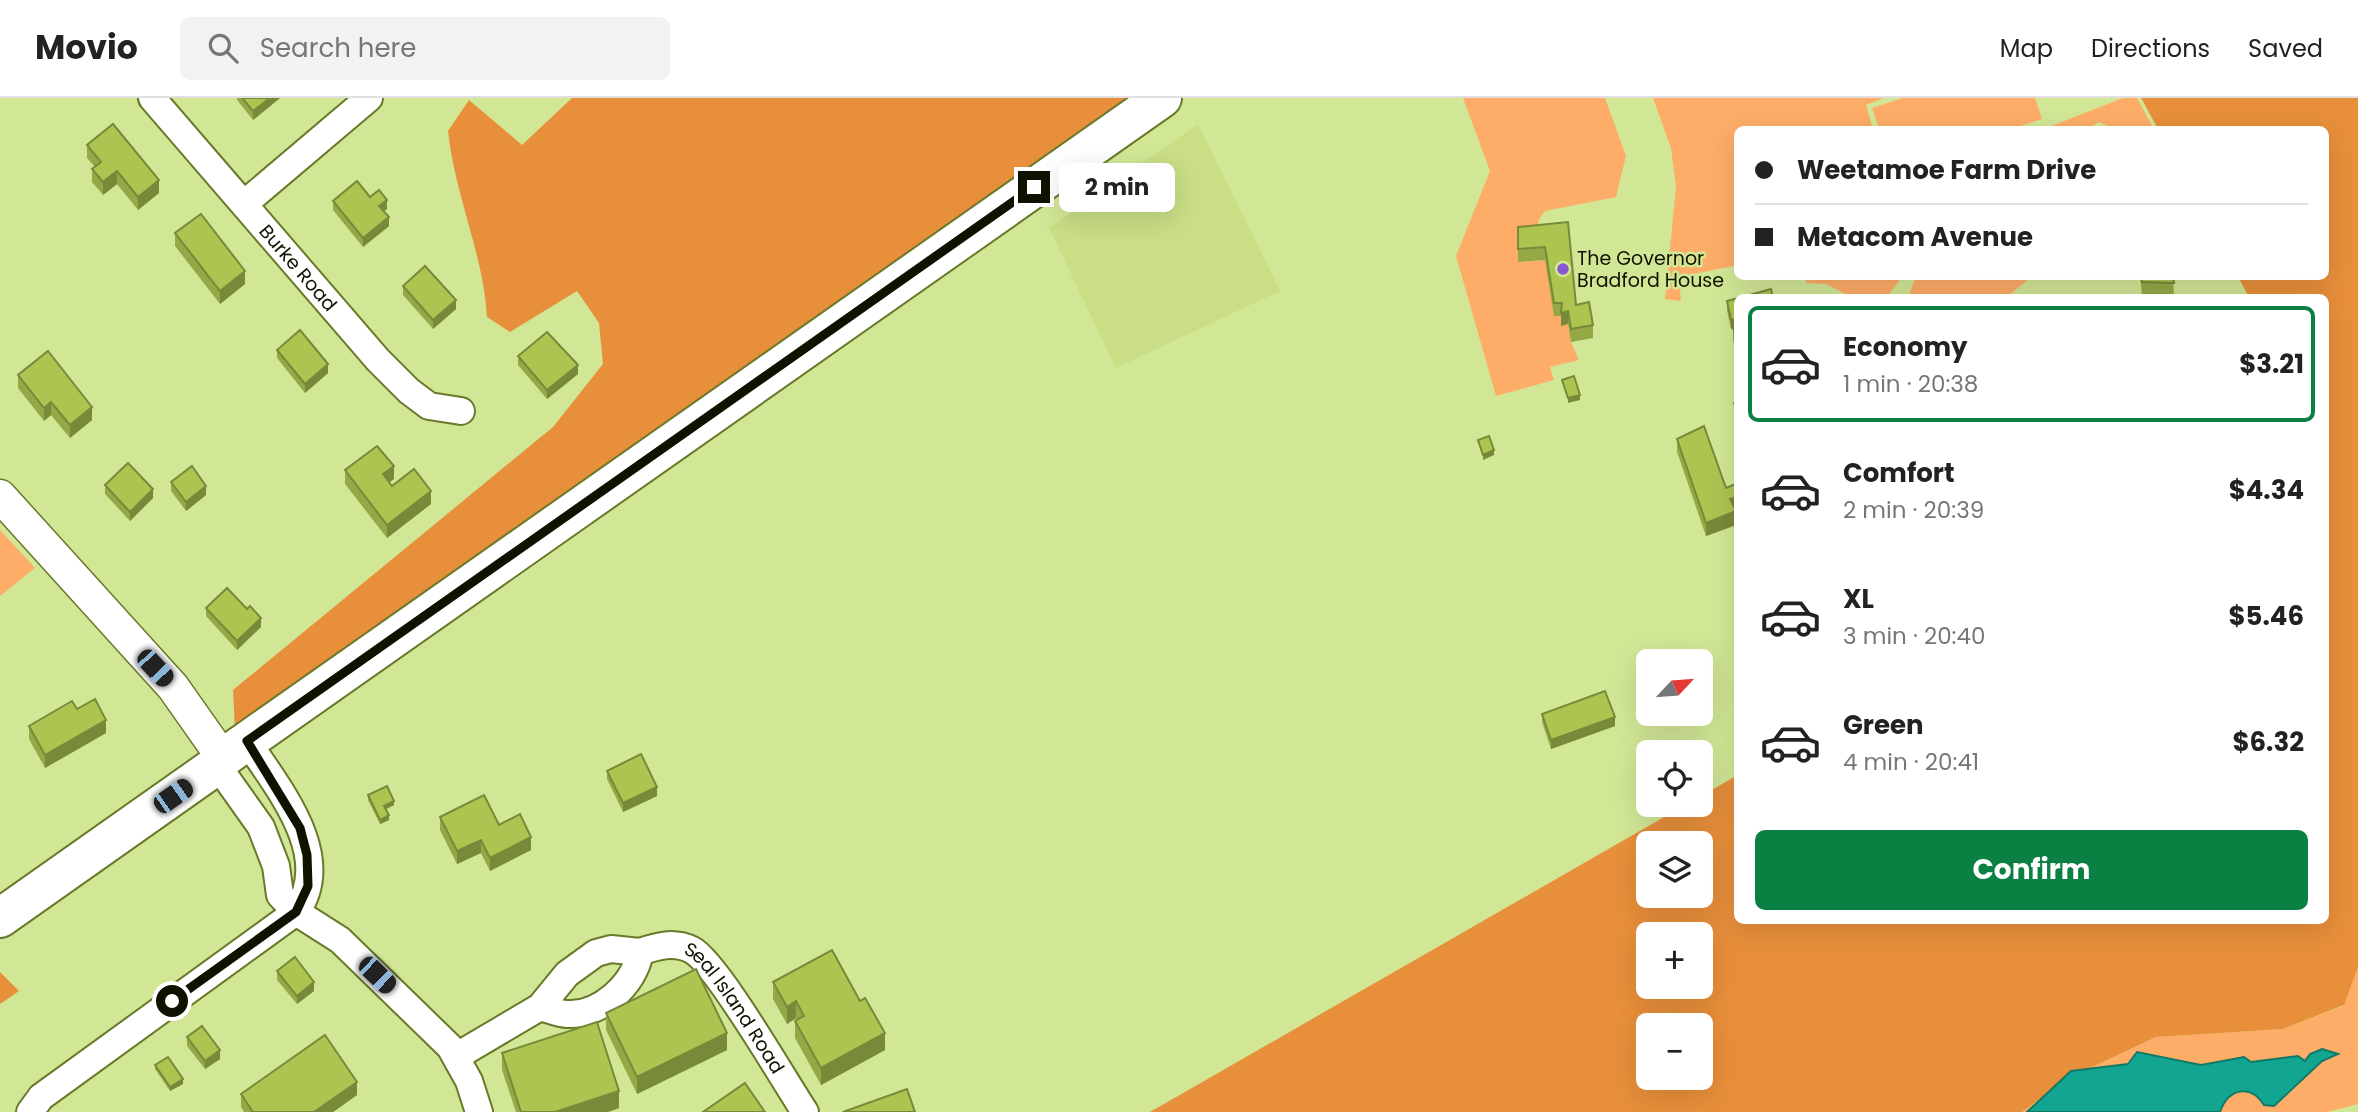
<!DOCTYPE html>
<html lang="en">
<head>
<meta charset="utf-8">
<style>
	:root { --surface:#fff; --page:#f2f2f2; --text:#222; --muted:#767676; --line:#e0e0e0; --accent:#0b8043 }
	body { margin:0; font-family:Poppins,sans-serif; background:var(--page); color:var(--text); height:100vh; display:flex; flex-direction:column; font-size:26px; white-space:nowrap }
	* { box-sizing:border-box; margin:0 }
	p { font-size:23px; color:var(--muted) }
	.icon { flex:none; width:38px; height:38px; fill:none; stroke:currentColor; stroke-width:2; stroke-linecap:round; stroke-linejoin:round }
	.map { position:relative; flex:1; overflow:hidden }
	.panel { position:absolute; left:1734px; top:196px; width:595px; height:630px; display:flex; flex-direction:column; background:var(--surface); border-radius:10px; box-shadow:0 7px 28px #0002 }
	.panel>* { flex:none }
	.top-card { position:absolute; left:1734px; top:28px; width:595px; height:154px; border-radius:10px; box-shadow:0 7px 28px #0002; display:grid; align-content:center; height:154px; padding:0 21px; background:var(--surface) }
	.needle { width:46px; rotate:64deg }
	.buttons { position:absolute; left:1636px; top:551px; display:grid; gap:14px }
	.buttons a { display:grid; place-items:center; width:77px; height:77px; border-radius:10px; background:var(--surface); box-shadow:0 7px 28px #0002; font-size:35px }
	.end { position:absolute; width:32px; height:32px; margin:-16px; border:9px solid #0e1300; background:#fff; box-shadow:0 0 0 4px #fff }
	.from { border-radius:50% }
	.bubble { position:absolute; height:49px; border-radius:10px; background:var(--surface); box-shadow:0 7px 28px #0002; font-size:23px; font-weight:700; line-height:49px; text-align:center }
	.car { position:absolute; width:21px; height:42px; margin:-21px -10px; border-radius:9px; box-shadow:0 0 5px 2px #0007; background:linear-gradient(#222 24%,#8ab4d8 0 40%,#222 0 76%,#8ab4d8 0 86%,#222 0) }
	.top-card b { display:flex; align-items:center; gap:24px; height:66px; font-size:26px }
	.top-card b+b { border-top:2px solid var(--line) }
	.top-card i { width:18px; height:18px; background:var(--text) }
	ul { padding:12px 0 0; list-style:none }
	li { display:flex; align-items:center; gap:21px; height:116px; margin:0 14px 10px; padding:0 7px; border:4px solid transparent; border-radius:10px }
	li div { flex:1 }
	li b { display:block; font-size:26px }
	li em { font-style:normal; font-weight:700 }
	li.active { border-color:var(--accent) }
	li>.icon { width:63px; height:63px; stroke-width:1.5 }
	.cta { display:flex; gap:14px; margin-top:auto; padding:14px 21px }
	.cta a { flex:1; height:80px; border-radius:10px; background:var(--accent); color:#fff; font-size:28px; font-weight:700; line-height:80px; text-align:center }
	header { display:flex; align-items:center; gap:42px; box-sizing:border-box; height:98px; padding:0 35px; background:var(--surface); border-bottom:2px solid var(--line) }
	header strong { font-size:33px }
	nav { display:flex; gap:38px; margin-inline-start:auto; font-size:24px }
	.search { width:490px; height:63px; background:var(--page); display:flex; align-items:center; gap:18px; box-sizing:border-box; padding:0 24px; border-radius:10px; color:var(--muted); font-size:26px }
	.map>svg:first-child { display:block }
</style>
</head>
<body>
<header>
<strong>Movio</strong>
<div class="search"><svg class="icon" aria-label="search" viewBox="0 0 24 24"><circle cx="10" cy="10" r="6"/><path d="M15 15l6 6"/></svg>Search here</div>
<nav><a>Map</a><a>Directions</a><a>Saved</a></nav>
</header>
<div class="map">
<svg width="2358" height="1014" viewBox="0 0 2358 1014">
	<rect width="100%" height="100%" fill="#d2e796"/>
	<path fill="#c9de85" d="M 1198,26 L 1280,193 L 1116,270 L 1049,130 Z"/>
	<g fill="#fead68">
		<path d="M 1463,0 L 1605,0 L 1626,58 L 1616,99 L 1545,113 L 1538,123 L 1541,135 L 1518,164 L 1545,162 L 1562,218 L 1561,228 L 1568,226 L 1571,244 L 1579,262 L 1550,269 L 1554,282 L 1496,298 L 1456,158 L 1490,73 Z"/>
		<path d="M 1653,0 L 1884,0 L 1866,7 L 1873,31 L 1738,32 L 1738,167 L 1679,179 L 1681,203 L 1665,201 L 1676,89 L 1671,50 Z"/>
		<path d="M 1903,0 L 2035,0 L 2042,21 L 2011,31 L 1879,31 L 1872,10 Z"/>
		<path d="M 2123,0 L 2137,0 L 2154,31 L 2114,31 L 2099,24 L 2087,31 L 2044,31 Z"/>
		<path d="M 1806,179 L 1806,178 L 1902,179 L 1886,200 L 1851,199 L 1826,186 L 1806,185 Z"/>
		<path d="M 1916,179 L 1916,178 L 2031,179 L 2007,199 L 1908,199 Z"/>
		<path d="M 0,432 L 35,470 L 0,498 Z"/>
		<path d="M 2358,869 L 2358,1006 L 2328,1014 L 2022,1014 L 2069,980 L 2156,939 L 2283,931 L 2343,908 Z"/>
	</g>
	<g fill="#e88f3b" fill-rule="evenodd">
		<path d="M 572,0 L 1131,0 L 235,633 L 233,592 L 553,329 L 603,266 L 599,225 L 577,193 L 510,234 L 487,219 C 483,154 455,99 448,33 L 469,2 L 522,47 Z"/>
		<path d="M 2141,0 L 2358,0 L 2358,869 L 2344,907 L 2283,931 L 2156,939 L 2069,980 L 2022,1014 L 1150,1014 L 1685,707 L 1701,707 L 1701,698 L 1738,677 L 1738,822 L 2326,822 L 2326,200 L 2249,199 L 2238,179 L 2326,178 L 2326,32 L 2158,31 ZM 1648,746 L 1701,746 L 1701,798 L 1648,798 ZM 1648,836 L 1701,836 L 1701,889 L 1648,889 ZM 1648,928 L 1701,928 L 1701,980 L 1648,980 Z"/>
		<path d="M 0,874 L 19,893 L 0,906 Z"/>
	</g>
	<path fill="#12a692" stroke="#117a66" stroke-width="2" d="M 2322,951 L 2338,956 L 2322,963 L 2274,1008 L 2264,1007 C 2250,985 2228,991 2220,1014 L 2027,1014 L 2071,973 L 2128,966 L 2137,954 L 2201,967 L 2244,959 L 2251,964 L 2298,958 L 2305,963 L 2310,956 Z"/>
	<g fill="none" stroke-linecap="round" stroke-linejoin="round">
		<defs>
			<g id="minor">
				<path id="s1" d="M 152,0 L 378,262 L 409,293 L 429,308 L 461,313"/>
				<path d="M 244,106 L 369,0"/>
				<path d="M 217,667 L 261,729 L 276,768 L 280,797 L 296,814 L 340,842 L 450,949 L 469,983 L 479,1014"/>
				<path id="s2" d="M 540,909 C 549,911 558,916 567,916 C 600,918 635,886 640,854 C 657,848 674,843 692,852 C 716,864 785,984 805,1014"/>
				<path d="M 457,958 L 540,909 L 567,876 L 596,855 L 611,851 L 640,854"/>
				<path d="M 30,1014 L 41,999 L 296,814 C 336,758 277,689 247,643"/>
			</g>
			<path id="tertiary" d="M 0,398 L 173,589 L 223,660"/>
			<path id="primary" d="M 0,820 L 217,667 L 223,660 L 1162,0"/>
		</defs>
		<use href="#minor" stroke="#687929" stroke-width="30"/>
		<use href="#tertiary" stroke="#687929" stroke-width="35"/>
		<use href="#primary" stroke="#687929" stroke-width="42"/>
		<use href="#minor" stroke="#fff" stroke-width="26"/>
		<use href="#tertiary" stroke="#fff" stroke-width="32"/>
		<use href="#primary" stroke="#fff" stroke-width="38"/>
	</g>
	<g fill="#94a946">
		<path d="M 237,0 L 280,0 L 253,22 L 237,2 Z"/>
		<path d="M 87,47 L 159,95 L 138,112 L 117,86 L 103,97 L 92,84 L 92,71 L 95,69 L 87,60 Z"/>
		<path d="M 370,99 L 387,111 L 384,113 L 389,128 L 363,149 L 333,112 L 333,103 Z"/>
		<path d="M 1568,124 L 1576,207 L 1593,227 L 1593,240 L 1571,244 L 1568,226 L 1561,228 L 1561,218 L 1554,218 L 1545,162 L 1518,164 L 1518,129 Z"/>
		<path d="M 175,135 L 245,186 L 220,206 L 175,148 Z"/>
		<path d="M 2140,178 L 2207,178 L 2207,180 L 2173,180 L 2174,198 L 2142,197 Z"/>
		<path d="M 403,188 L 456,211 L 433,231 L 403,197 Z"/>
		<path d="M 1738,200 L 1738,261 L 1733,242 L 1733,231 L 1731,231 L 1727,212 L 1727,203 Z"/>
		<path d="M 277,252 L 328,275 L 305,295 L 277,260 Z"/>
		<path d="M 518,258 L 578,276 L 547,301 L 518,267 Z"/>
		<path d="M 18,277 L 92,322 L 70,340 L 51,317 L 44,323 L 18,290 Z"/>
		<path d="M 1738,303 L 1738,326 L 1734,313 L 1734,305 Z"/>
		<path d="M 1677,341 L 1726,390 L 1736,413 L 1736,427 L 1706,438 L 1677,354 Z"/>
		<path d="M 345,372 L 394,381 L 389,384 L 392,388 L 431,406 L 387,440 L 345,386 Z"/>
		<path d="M 171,384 L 206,397 L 186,413 L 171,393 Z"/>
		<path d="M 105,387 L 153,400 L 130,423 L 105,396 Z"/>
		<path d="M 206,510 L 261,529 L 237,552 L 206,518 Z"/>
		<path d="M 77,611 L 106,635 L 45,670 L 29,641 L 29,628 Z"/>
		<path d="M 1542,616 L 1615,628 L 1551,651 L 1542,624 Z"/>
		<path d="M 1669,616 L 1687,616 L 1682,626 L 1669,618 Z"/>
		<path d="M 607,673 L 657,698 L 623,714 L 607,681 Z"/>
		<path d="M 368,697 L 394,707 L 386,711 L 389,722 L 380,726 L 368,702 Z"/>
		<path d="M 440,719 L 499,727 L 531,752 L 490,773 L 481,755 L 457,766 L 440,732 Z"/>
		<path d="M 277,873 L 314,893 L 297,906 L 277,882 Z"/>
		<path d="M 773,884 L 885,952 L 821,987 L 795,940 L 795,923 L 797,922 L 796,920 L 787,926 L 773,901 Z"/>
		<path d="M 606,915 L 727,952 L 637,996 L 606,932 Z"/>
		<path d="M 187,939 L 220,961 L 205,971 L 187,948 Z"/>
		<path d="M 502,955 L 619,1010 L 608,1014 L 516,1014 L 502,972 Z"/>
		<path d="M 155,967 L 183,986 L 170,993 L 155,971 Z"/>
		<path d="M 241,996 L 357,997 L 333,1014 L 244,1014 L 241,1009 Z"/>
	</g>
	<g fill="#788a39">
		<path d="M 270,0 L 280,0 L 253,22 L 253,13 Z"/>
		<path d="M 117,73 L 117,86 L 103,97 L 103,84 Z"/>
		<path d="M 159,82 L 159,95 L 138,112 L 138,99 Z"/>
		<path d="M 387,102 L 387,111 L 379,117 L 379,108 Z"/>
		<path d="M 389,119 L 389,128 L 363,149 L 363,140 Z"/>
		<path d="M 245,173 L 245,186 L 220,206 L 220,193 Z"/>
		<path d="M 456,202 L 456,211 L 433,231 L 433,222 Z"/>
		<path d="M 1568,213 L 1568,226 L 1561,228 L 1561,215 Z"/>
		<path d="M 1738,221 L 1738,229 L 1731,231 L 1731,222 Z"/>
		<path d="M 328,266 L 328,275 L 305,295 L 305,286 Z"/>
		<path d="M 578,267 L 578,276 L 547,301 L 547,292 Z"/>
		<path d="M 1580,297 L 1580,302 L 1568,305 L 1568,300 Z"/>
		<path d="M 51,304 L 51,317 L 44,323 L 44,310 Z"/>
		<path d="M 92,309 L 92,322 L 70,340 L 70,327 Z"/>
		<path d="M 1494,352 L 1494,357 L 1483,362 L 1483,357 Z"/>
		<path d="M 394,368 L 394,381 L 383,389 L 383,376 Z"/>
		<path d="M 206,388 L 206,397 L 186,413 L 186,404 Z"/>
		<path d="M 153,391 L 153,400 L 130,423 L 130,414 Z"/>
		<path d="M 431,393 L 431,406 L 387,440 L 387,427 Z"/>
		<path d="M 1738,399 L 1738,412 L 1730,414 L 1730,401 Z"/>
		<path d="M 1736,413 L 1736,427 L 1706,438 L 1706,425 Z"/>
		<path d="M 261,520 L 261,529 L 237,552 L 237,543 Z"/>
		<path d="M 1683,616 L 1687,616 L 1682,626 L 1682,617 Z"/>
		<path d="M 1615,619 L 1615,628 L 1551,651 L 1551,642 Z"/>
		<path d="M 106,622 L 106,635 L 45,670 L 45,657 Z"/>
		<path d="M 657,689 L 657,698 L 623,714 L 623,705 Z"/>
		<path d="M 394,703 L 394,707 L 384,712 L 384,708 Z"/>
		<path d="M 389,717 L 389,722 L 380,726 L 380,722 Z"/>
		<path d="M 531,739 L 531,752 L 490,773 L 490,760 Z"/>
		<path d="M 481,742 L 481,755 L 457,766 L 457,753 Z"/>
		<path d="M 314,884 L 314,893 L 297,906 L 297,898 Z"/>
		<path d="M 796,903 L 796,920 L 787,926 L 787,909 Z"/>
		<path d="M 727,935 L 727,952 L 637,996 L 637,979 Z"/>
		<path d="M 885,935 L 885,952 L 821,987 L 821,970 Z"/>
		<path d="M 220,952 L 220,961 L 205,971 L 205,963 Z"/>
		<path d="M 183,981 L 183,986 L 170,993 L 170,989 Z"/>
		<path d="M 357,984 L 357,997 L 333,1014 L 314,1014 Z"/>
		<path d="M 619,993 L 619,1010 L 608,1014 L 555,1014 Z"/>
	</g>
	<g fill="#acc551" stroke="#788a39" stroke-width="2">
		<path d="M 242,0 L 270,0 L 253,13 Z"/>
		<path d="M 113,26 L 159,82 L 138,99 L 117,73 L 103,84 L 92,71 L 101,64 L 87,47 Z"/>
		<path d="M 357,83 L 370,99 L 379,92 L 387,102 L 379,108 L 389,119 L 363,140 L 333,103 Z"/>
		<path d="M 201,116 L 245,173 L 220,193 L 175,135 Z"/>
		<path d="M 1568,124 L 1576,207 L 1589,204 L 1593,227 L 1571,231 L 1568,213 L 1561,215 L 1562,205 L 1554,205 L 1545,149 L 1518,151 L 1518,129 Z"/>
		<path d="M 425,168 L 456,202 L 433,222 L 403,188 Z"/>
		<path d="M 2141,178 L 2173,178 L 2174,185 L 2142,184 Z"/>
		<path d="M 1771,191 L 1773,200 L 1739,200 Z"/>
		<path d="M 1738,200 L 1738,221 L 1731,222 L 1727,203 Z"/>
		<path d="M 1738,228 L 1738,248 L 1733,229 Z"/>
		<path d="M 300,232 L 328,266 L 305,286 L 277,252 Z"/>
		<path d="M 547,234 L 578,267 L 547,292 L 518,258 Z"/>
		<path d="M 48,253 L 92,309 L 70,327 L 51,304 L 44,310 L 18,277 Z"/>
		<path d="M 1574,278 L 1580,297 L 1568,300 L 1562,282 Z"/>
		<path d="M 1738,303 L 1738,317 L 1734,305 Z"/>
		<path d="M 1704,328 L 1726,390 L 1738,385 L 1738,399 L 1730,401 L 1736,413 L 1706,425 L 1677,341 Z"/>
		<path d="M 1489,338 L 1494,352 L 1483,357 L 1478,342 Z"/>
		<path d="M 377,348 L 394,368 L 383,376 L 392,388 L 414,371 L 431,393 L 387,427 L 345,372 Z"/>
		<path d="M 128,365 L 153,391 L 130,414 L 105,387 Z"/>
		<path d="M 192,368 L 206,388 L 186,404 L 171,384 Z"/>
		<path d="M 227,490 L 247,511 L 250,508 L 261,520 L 237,543 L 206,510 Z"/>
		<path d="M 1661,552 L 1681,562 L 1682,564 L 1655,564 Z"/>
		<path d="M 1605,593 L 1615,619 L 1551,642 L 1542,616 Z"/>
		<path d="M 95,601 L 106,622 L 45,657 L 29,628 L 72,603 L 77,611 Z"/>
		<path d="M 641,656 L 657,689 L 623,705 L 607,673 Z"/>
		<path d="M 387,688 L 394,703 L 384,708 L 389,717 L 380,722 L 368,697 Z"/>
		<path d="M 484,697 L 499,727 L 520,716 L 531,739 L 490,760 L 481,742 L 457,753 L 440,719 Z"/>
		<path d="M 832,852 L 860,903 L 865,900 L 885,935 L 821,970 L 795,923 L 804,918 L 796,903 L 787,909 L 773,884 Z"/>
		<path d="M 295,859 L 314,884 L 297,898 L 277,873 Z"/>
		<path d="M 696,871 L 727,935 L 637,979 L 606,915 Z"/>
		<path d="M 597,924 L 619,993 L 555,1014 L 521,1014 L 502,955 Z"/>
		<path d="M 202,928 L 220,952 L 205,963 L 187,939 Z"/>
		<path d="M 325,937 L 357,984 L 314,1014 L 253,1014 L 241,996 Z"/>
		<path d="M 168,959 L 183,981 L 170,989 L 155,967 Z"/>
		<path d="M 745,985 L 765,1014 L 703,1014 Z"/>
		<path d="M 907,991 L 915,1014 L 843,1014 Z"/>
	</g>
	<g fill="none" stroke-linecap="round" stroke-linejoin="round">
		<path stroke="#0e1300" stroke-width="9" d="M 172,903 L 296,814 L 308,788 L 307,757 L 300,730 L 247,643 L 1034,89"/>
	</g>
	<circle fill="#8957cf" stroke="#d2e796" stroke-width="2.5" cx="1563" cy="171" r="7"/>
	<g text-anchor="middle" stroke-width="5" stroke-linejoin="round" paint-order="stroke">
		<g font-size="19" fill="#0e1300" stroke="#d2e796" text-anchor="start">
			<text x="1577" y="167">The Governor<tspan x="1577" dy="22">Bradford House</tspan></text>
		</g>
		<g font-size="19" fill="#0e1300" stroke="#d2e796">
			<text dy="7" stroke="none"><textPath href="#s1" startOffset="224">Burke Road</textPath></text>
			<text dy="7" stroke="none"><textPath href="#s2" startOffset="257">Seal Island Road</textPath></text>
		</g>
	</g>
</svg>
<div class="buttons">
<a><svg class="needle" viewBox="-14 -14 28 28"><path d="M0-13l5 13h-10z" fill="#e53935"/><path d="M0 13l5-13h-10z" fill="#767676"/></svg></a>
<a><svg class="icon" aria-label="locate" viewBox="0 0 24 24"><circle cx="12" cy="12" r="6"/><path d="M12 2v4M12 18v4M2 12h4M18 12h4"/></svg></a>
<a><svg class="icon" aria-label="layers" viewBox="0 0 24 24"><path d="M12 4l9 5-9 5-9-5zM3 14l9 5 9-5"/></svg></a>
<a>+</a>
<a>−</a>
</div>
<i class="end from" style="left:172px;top:903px"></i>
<i class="end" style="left:1034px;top:89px"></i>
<div class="bubble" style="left:1059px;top:65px;width:116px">2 min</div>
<i class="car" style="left:155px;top:570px;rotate:137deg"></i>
<i class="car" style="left:173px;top:698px;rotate:55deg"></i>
<i class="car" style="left:377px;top:877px;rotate:134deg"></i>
<div class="top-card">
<b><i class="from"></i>Weetamoe Farm Drive</b>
<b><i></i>Metacom Avenue</b>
</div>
<section class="panel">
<ul>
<li class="active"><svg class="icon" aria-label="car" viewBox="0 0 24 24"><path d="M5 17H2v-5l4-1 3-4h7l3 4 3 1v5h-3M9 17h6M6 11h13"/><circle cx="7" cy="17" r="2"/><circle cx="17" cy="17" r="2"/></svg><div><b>Economy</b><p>1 min · 20:38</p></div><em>$3.21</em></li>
<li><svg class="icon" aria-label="car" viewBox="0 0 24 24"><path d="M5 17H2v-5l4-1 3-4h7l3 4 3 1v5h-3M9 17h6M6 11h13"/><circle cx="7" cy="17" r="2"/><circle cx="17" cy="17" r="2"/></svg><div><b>Comfort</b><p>2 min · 20:39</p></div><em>$4.34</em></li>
<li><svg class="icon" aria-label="car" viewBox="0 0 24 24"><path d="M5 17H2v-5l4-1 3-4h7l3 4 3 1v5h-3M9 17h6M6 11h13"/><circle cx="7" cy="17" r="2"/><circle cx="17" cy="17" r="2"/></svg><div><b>XL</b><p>3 min · 20:40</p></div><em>$5.46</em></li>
<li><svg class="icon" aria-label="car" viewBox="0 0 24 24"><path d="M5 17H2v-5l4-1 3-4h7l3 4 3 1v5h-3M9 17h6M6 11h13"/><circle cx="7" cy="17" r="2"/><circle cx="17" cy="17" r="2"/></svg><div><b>Green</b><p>4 min · 20:41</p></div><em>$6.32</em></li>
</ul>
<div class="cta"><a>Confirm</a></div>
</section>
</div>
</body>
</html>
